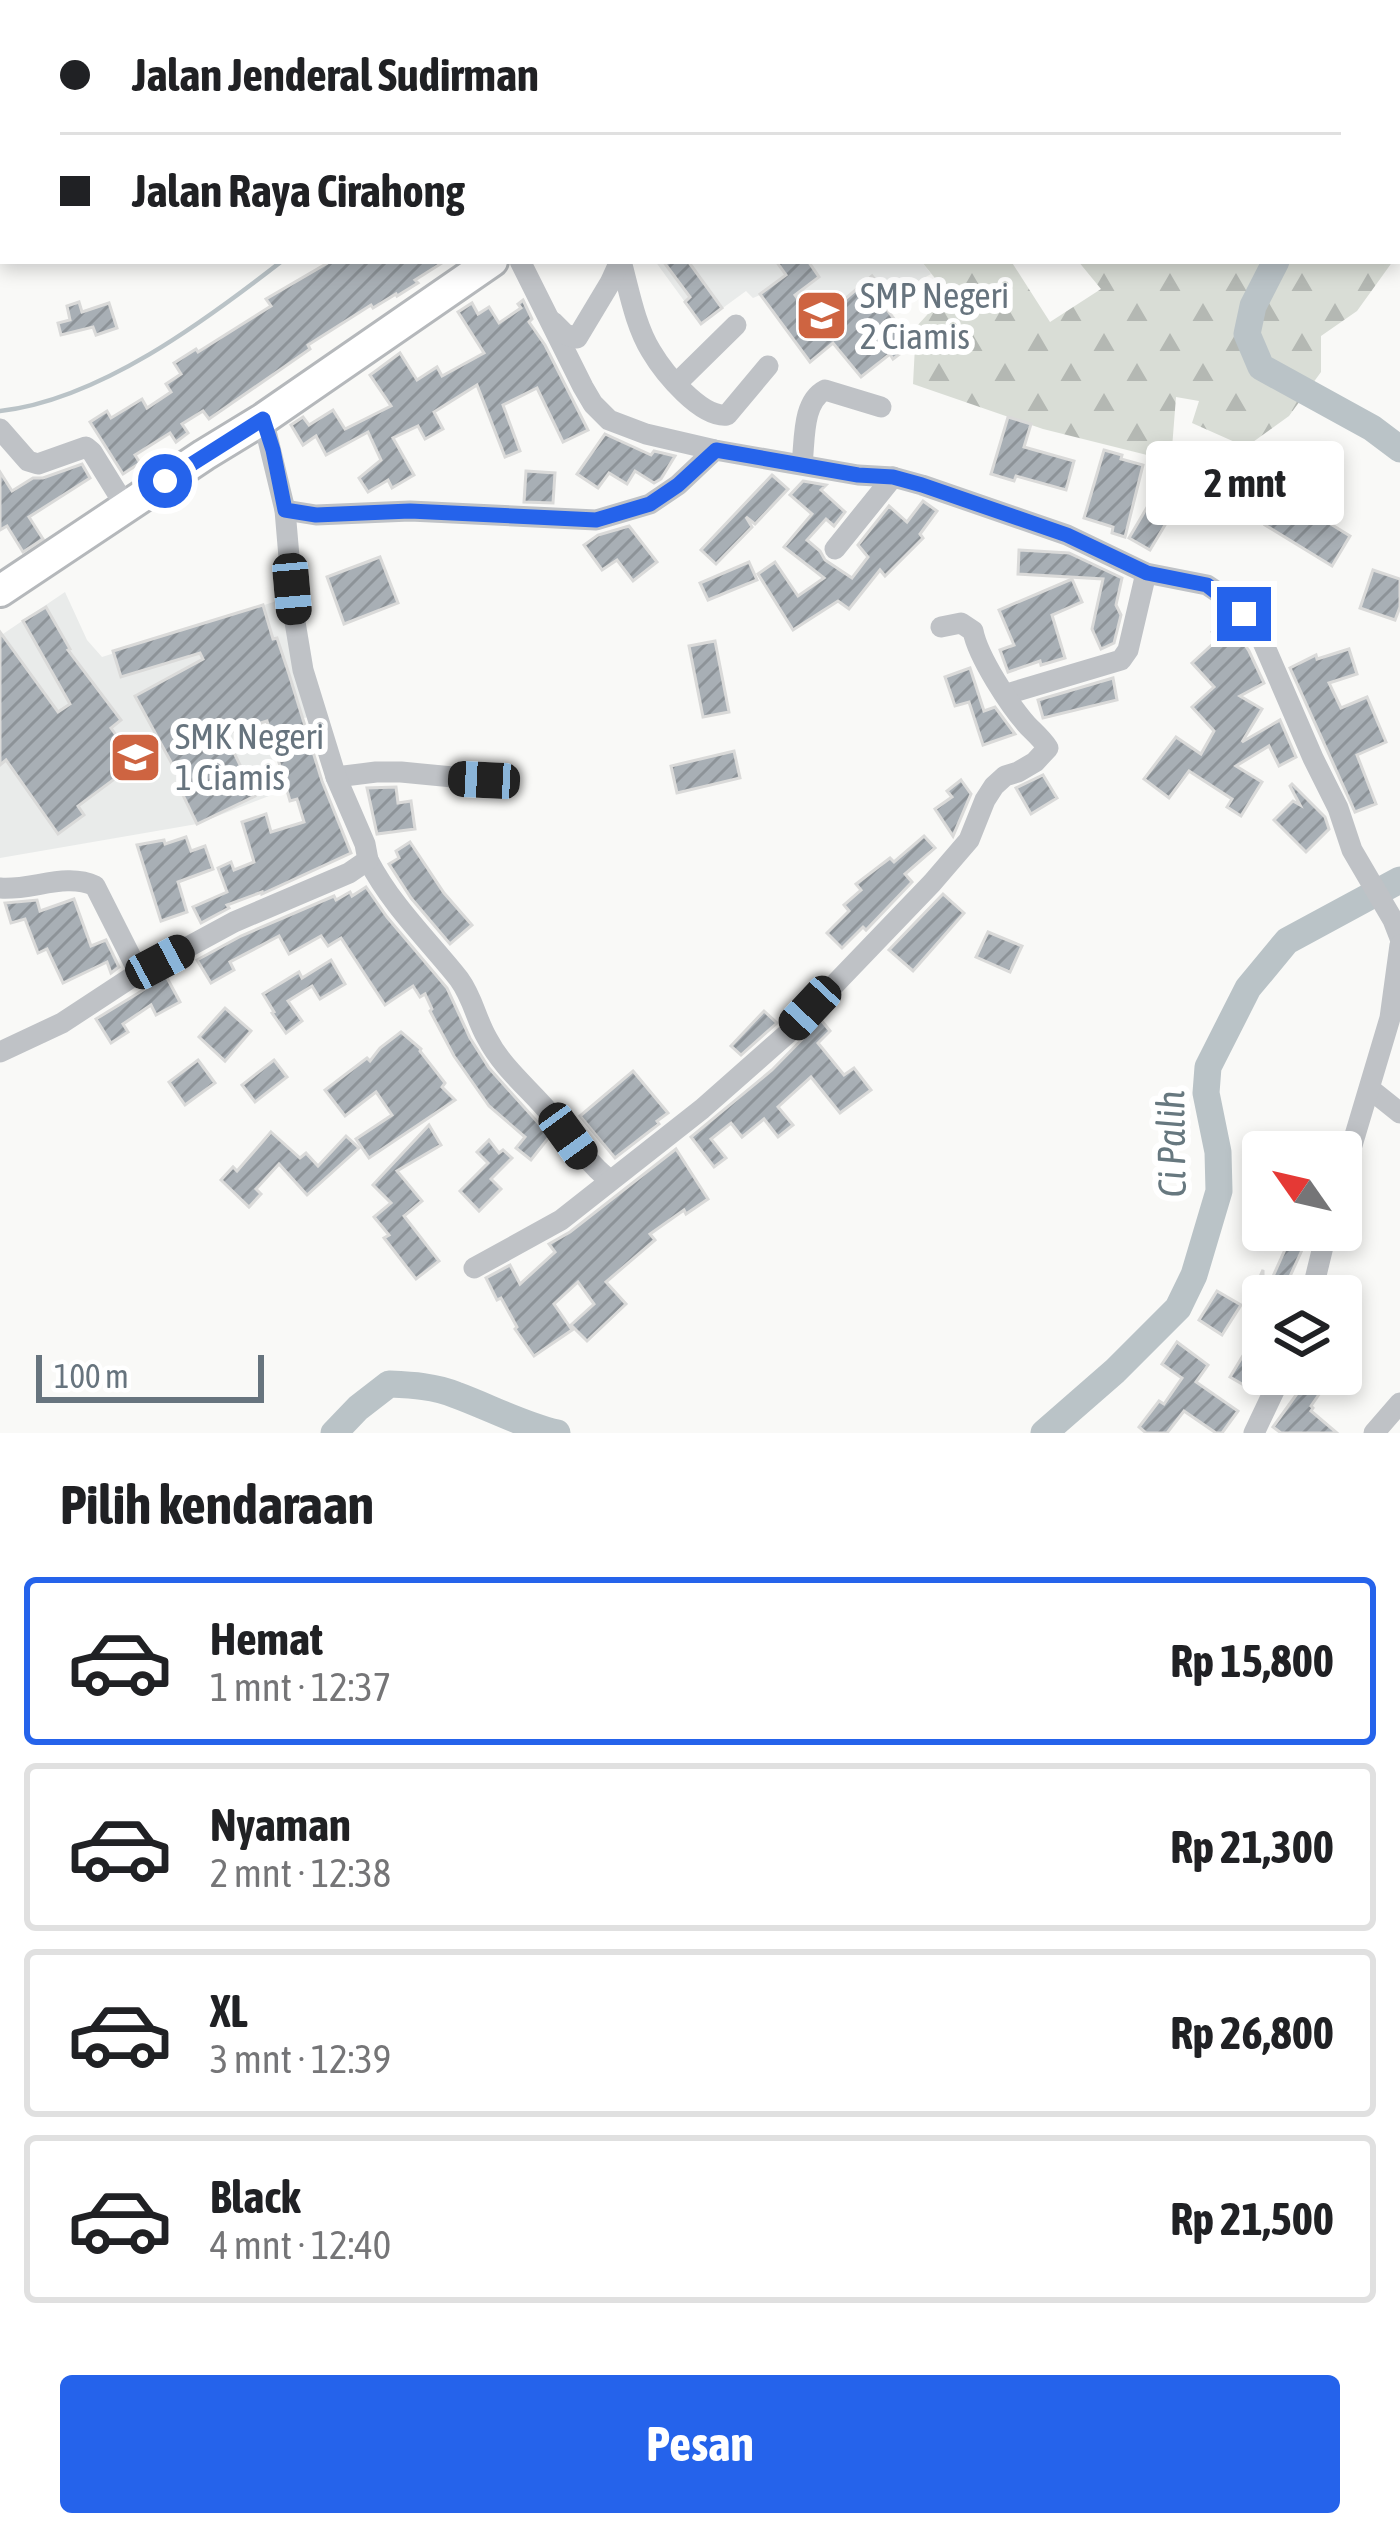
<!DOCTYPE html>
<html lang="id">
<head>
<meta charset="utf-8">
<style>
	:root { --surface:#fff; --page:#f2f2f2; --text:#202124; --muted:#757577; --line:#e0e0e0; --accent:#2563eb }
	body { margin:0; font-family:"Asap Condensed",sans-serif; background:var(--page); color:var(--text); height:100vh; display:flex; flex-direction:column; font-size:45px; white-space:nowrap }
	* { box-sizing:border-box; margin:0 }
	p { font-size:39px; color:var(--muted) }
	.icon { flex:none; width:66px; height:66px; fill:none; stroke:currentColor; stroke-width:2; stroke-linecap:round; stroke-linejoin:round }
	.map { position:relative; height:1433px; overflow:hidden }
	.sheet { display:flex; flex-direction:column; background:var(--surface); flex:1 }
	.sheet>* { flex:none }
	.top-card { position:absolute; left:0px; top:0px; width:1401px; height:264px; box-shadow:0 6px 18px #0003; display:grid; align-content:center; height:264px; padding:0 60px; background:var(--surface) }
	.needle { width:78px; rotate:304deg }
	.buttons { position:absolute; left:1242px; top:1131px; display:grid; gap:24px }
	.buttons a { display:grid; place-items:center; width:120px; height:120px; border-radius:12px; background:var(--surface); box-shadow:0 6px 18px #0003; font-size:60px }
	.scale { position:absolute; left:36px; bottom:30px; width:228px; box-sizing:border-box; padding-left:12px; border:6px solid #67747e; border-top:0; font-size:33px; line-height:42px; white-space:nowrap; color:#67747e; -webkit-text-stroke:9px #fff; paint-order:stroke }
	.end { position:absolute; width:54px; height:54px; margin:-27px; border:15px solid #2563eb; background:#fff; box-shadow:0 0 0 6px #fff }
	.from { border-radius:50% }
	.bubble { position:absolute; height:84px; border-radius:12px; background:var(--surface); box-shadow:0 6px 18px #0003; font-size:39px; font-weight:700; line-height:84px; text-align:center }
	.car { position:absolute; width:36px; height:72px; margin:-36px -18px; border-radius:15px; box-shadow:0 0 9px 3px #0007; background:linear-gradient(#222 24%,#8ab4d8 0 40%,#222 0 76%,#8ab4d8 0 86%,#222 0) }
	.top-card b { display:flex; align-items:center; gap:42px; height:114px; font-size:45px }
	.top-card b+b { border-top:3px solid var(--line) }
	.top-card i { width:30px; height:30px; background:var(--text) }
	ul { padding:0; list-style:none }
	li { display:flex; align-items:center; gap:36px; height:168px; margin:0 24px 18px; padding:0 36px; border:6px solid var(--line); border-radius:12px }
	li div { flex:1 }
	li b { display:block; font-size:45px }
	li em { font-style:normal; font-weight:700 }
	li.current { border-color:var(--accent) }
	li>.icon { width:108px; height:108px; stroke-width:1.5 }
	h2 { padding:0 60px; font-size:54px; line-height:144px }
	.action { display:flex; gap:24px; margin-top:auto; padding:24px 60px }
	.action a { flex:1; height:138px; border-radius:12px; background:var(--accent); color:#fff; font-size:48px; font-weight:700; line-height:138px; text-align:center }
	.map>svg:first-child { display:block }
</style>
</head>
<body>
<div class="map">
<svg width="1400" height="1433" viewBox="0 0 1400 1433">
	<defs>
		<pattern id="forest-firs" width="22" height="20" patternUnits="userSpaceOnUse" patternTransform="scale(3)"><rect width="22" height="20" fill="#d9ddd6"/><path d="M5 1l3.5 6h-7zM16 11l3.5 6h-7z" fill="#b4b8b3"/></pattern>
		<pattern id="building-hatch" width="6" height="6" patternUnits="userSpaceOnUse" patternTransform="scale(3)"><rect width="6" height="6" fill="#a8afb5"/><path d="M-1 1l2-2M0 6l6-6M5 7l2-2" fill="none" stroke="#8d9398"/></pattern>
	</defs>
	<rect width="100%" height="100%" fill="#f9f9f7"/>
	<g fill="#e9ebea">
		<path d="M 655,261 L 921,261 L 931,274 L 889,297 L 810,362 L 760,295 L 753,298 L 746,291 L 701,324 Z"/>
		<path d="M 65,592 L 87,640 L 102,657 L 286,598 L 320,716 L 261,723 L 282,791 L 197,824 L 0,858 L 0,636 Z"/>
	</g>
	<path fill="url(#forest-firs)" d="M 921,261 L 1011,261 L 1050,322 L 1101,289 L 1078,261 L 1393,261 L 1357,311 L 1321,336 L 1321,372 L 1289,416 L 1246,447 L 1192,423 L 1199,401 L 1176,397 L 1171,461 L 1043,429 L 913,384 L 916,327 L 947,293 Z"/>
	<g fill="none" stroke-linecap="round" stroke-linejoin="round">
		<g stroke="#bac3c7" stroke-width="4.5">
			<path d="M 374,3 L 375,0"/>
			<path d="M 0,411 C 99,400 205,321 282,261"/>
		</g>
		<g stroke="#bac3c7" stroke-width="27">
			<path d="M 1398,126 L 1400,124"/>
			<path d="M 1276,261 L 1253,306 L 1247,334 L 1261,367 L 1372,428 L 1400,449"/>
			<path d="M 334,1433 L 358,1408 L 389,1384 C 411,1385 435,1386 456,1395 C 489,1407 522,1425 557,1433"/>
			<path d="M 1044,1433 L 1115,1371 L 1178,1308 L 1194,1275 L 1219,1191 L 1218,1152 L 1206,1093 L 1208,1067 L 1248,988 L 1287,941 L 1400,880"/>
		</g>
	</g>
	<g fill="url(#building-hatch)" stroke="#dadad9" stroke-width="3">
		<path d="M 331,261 L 445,261 L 415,280 L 418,283 L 397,296 L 396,294 L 373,308 L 371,305 L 308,345 L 310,349 L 209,419 L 203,411 L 182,424 L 188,433 L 176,442 L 170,433 L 135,455 L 140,463 L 123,474 L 90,422 L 107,411 L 111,418 L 142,399 L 147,408 L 171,392 L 166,384 L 181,374 L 174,363 L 196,349 L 198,352 L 271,306 L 266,299 Z"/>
		<path d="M 663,261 L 688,261 L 722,308 L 701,324 L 685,302 L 690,297 Z"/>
		<path d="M 776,261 L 808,261 L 819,277 L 795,295 L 816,324 L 872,276 L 889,297 L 882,303 L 913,344 L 893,359 L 890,354 L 861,377 L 833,343 L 810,362 L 760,294 L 786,275 Z"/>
		<path d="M 523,300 L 532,319 L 529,322 L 545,345 L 588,430 L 563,442 L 537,388 L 503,405 L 520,451 L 505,457 L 477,385 L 434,412 L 443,429 L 425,439 L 418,426 L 393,438 L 414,475 L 392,488 L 388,480 L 368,492 L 359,478 L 381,460 L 368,432 L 326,455 L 316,436 L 303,445 L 291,425 L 303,417 L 309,425 L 333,410 L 345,429 L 391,406 L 370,375 L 400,353 L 417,380 L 437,367 L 442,376 L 484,353 L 458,312 L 472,303 L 478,314 L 489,307 L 499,323 L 521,308 L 518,304 Z"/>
		<path d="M 79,302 L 82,312 L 109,303 L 117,328 L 96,335 L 93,327 L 61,335 L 58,323 L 70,320 L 67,306 Z"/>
		<path d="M 1008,417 L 1031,424 L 1024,447 L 1074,461 L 1066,490 L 1016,476 L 1014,481 L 991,474 Z"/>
		<path d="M 605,434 L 651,455 L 654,451 L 675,456 L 661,479 L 654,483 L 635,471 L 627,484 L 609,473 L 598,488 L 577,474 Z"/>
		<path d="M 1201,443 L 1225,458 L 1205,488 L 1209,490 L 1201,506 L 1214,514 L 1210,521 L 1177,505 L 1150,550 L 1129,538 L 1162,482 L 1186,497 L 1200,469 L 1189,462 Z"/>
		<path d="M 1104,450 L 1122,455 L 1121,459 L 1143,465 L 1125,537 L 1112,533 L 1113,527 L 1084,518 Z"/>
		<path d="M 82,464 L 90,478 L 29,517 L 43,539 L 23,552 L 7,526 L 0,530 L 0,472 L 12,491 L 33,478 L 43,478 Z"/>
		<path d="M 526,471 L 555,473 L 553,503 L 524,502 Z"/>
		<path d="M 772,475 L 788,489 L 755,524 L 746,517 L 752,527 L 716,564 L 701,550 Z"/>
		<path d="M 803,481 L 826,485 L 821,490 L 845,512 L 834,526 L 826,519 L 807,540 L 820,551 L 825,560 L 852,578 L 868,557 L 858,545 L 889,506 L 907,522 L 923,501 L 937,511 L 920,534 L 923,538 L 885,576 L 880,570 L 849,609 L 838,601 L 793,630 L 758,574 L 775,562 L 798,596 L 824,578 L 784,547 L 812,514 L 790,495 Z"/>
		<path d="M 1284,495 L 1350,536 L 1332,566 L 1265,525 Z"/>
		<path d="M 629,526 L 657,562 L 633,581 L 617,560 L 602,570 L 584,545 L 598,535 Z"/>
		<path d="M 1019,550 L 1069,553 L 1122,578 L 1116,605 L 1121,615 L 1114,643 L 1101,649 L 1092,629 L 1103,579 L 1018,574 Z"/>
		<path d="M 380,557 L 398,603 L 344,624 L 327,577 Z"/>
		<path d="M 749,562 L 757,580 L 708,600 L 700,583 Z"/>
		<path d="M 1373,570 L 1400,579 L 1400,607 L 1395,620 L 1360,608 Z"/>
		<path d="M 1072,579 L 1082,602 L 1052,615 L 1065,658 L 1041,665 L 1040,661 L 1008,672 L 1000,650 L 1014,645 L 999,610 Z"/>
		<path d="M 263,605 L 273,639 L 277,638 L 289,674 L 322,781 L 351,853 L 262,894 L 262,892 L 227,905 L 229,908 L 201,923 L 193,907 L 227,892 L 218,868 L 231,862 L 234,870 L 254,862 L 242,822 L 266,814 L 271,832 L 304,822 L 297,799 L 290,801 L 267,721 L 225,734 L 255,796 L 197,824 L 179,787 L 183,784 L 135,696 L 203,659 L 200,653 L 121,677 L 113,651 Z"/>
		<path d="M 46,607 L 70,649 L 68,650 L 121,720 L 111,728 L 136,763 L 78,806 L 84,815 L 58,834 L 6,760 L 0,765 L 0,632 L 58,712 L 70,704 L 23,621 Z"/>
		<path d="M 1229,621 L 1249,651 L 1264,683 L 1240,696 L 1262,709 L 1242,742 L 1280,720 L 1296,757 L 1279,766 L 1269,746 L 1236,766 L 1262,782 L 1241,816 L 1227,807 L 1232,799 L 1189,771 L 1169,798 L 1144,779 L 1176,737 L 1201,754 L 1214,731 L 1192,707 L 1214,687 L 1192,663 L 1217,640 L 1212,632 Z"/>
		<path d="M 715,641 L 729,712 L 703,717 L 689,646 Z"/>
		<path d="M 1349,649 L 1357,674 L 1329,683 L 1341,708 L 1367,697 L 1386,742 L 1357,755 L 1376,804 L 1355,812 L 1290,668 L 1316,655 L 1317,659 Z"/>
		<path d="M 970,668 L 984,711 L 995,707 L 1015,734 L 983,745 L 969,702 L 955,706 L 945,677 Z"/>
		<path d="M 1113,678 L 1117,700 L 1043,718 L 1038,700 Z"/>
		<path d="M 734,751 L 740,778 L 677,793 L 671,766 Z"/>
		<path d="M 1043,775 L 1057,798 L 1031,814 L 1016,788 Z"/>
		<path d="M 961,780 L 971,794 L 953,836 L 935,809 L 952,797 L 947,791 Z"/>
		<path d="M 1292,784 L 1325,817 L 1329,829 L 1306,852 L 1274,820 L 1293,801 L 1300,805 L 1290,786 Z"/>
		<path d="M 396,787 L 398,803 L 411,801 L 415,829 L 377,834 L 367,788 Z"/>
		<path d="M 924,836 L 935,848 L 905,874 L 912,882 L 866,930 L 863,927 L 842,948 L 827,933 L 849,911 L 844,905 L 861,890 L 856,884 L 890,858 L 894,862 Z"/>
		<path d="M 186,837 L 191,851 L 205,846 L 213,869 L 178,882 L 187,912 L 161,921 L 137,845 L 164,840 L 165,844 Z"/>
		<path d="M 410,842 L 444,893 L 472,925 L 450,944 L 411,898 L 389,864 L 399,858 L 396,851 Z"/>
		<path d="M 366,887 L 387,917 L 447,988 L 470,1038 L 489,1068 L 550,1136 L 531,1160 L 516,1148 L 525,1137 L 489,1106 L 454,1056 L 430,1011 L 432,1009 L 425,994 L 420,997 L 413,986 L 385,1005 L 341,938 L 328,946 L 321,936 L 289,954 L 279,936 L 230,962 L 234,970 L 211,983 L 197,960 L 241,936 L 334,896 L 336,900 L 350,892 L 352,896 Z"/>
		<path d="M 943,894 L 964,913 L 913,971 L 889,950 Z"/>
		<path d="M 74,899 L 91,946 L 106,940 L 119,967 L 111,973 L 107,962 L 63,983 L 47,949 L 38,953 L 25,919 L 11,923 L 5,903 L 37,900 L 40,911 Z"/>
		<path d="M 988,932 L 1022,946 L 1010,972 L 976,957 Z"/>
		<path d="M 331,960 L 345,984 L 320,999 L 312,986 L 288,1001 L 302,1021 L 286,1033 L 272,1013 L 274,1012 L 263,994 L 299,972 L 302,978 Z"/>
		<path d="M 166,976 L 180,1002 L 156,1015 L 151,1005 L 123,1024 L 128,1032 L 111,1043 L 96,1019 Z"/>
		<path d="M 225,1008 L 251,1031 L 225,1061 L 199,1037 Z"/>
		<path d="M 764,1011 L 777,1023 L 741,1055 L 731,1046 Z"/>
		<path d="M 821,1020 L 830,1031 L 818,1043 L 844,1075 L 854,1068 L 871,1090 L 840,1113 L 811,1077 L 778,1107 L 793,1125 L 778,1137 L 764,1119 L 742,1137 L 731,1123 L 711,1139 L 726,1158 L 714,1167 L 691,1137 L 772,1070 Z"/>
		<path d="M 401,1032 L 421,1049 L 420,1051 L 445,1083 L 442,1087 L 455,1100 L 369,1158 L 356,1139 L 392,1115 L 376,1092 L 345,1116 L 325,1090 L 367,1058 L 370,1061 L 380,1048 Z"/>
		<path d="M 198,1060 L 215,1083 L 185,1105 L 169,1082 Z"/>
		<path d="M 274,1060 L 287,1077 L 255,1102 L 242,1085 Z"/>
		<path d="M 633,1071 L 668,1113 L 657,1121 L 659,1124 L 615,1158 L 580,1116 Z"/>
		<path d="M 429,1125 L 441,1145 L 397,1171 L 422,1201 L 404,1216 L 439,1261 L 416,1279 L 384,1238 L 389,1235 L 374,1217 L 391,1203 L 373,1185 Z"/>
		<path d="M 271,1132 L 300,1158 L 306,1153 L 318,1166 L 346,1136 L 359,1148 L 307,1195 L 279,1164 L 256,1189 L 261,1194 L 249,1207 L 221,1180 L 233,1167 L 237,1171 Z"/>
		<path d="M 489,1140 L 499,1153 L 503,1150 L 512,1158 L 491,1179 L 501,1189 L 479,1211 L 460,1191 L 488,1163 L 477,1152 Z"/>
		<path d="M 676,1149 L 708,1199 L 686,1214 L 684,1210 L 650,1234 L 655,1240 L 606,1282 L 626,1304 L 587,1341 L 571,1325 L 594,1304 L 578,1282 L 554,1304 L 572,1330 L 534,1356 L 515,1329 L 517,1327 L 501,1298 L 497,1300 L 486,1278 L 510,1265 L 520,1284 L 555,1252 L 549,1244 L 570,1232 Z"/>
		<path d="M 1288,1243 L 1302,1250 L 1281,1296 L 1263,1296 L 1263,1314 L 1246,1307 L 1263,1270 L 1263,1279 L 1270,1283 Z"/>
		<path d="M 1217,1291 L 1241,1305 L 1222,1335 L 1199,1320 Z"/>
		<path d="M 1177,1342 L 1208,1365 L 1196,1382 L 1238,1411 L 1222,1433 L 1216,1433 L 1184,1411 L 1167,1433 L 1146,1433 L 1139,1427 L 1159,1401 L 1164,1404 L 1182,1378 L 1162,1364 Z"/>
		<path d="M 1250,1344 L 1263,1352 L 1263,1375 L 1254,1391 L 1230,1377 Z"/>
		<path d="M 1303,1374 L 1333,1374 L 1311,1406 L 1313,1408 L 1311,1411 L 1337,1433 L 1281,1433 L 1273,1427 L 1299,1391 L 1294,1387 Z"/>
	</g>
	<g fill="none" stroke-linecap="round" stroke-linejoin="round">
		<defs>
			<g id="highway">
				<path d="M 860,3 L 865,0"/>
				<path d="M 0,591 L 204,455 L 263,419 L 492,261"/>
			</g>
		</defs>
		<use href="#highway" stroke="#b5b8bb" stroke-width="36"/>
		<g stroke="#bfc2c6" stroke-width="21">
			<path d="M 907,0 L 910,3"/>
			<path d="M 1269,0 L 1271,3"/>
			<path d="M 933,3 L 937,0"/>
			<path d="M 520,261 L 583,387 L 593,404 L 609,420 L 646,434 L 715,450 L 858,475 L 893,477 L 922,485 L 1067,535 L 1146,573 L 1207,585 L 1225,597 L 1244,614 L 1262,640 L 1313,758 L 1338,808 L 1352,850 L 1393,920 L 1400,938"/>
			<path d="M 621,261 C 629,290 635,325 651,351 C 664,373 701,418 727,415 L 768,366"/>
			<path d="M 553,322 L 565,334 L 577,338 L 610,283 L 620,261"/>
			<path d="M 677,383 L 736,325"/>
			<path d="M 0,429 L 28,461 L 38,464 L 86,447 L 92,452 L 126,507"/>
			<path d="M 802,464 C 805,440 802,402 825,390 L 881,407"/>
			<path d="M 285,510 L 316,515 L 410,511 L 596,520 L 650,504 L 678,485 L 715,450"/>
			<path d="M 835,549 L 893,477"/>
			<path d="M 1007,694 L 1121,660 L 1128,650 L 1146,573"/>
			<path d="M 336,777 L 376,772 L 401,772 L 484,780"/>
			<path d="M 368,860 C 392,906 428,940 459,979 C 473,998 476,1019 487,1038 C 503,1069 531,1090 553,1117 C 574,1142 584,1158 609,1180"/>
			<path d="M 0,888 C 31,891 66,872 95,886 L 139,973"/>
			<path d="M 0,1052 L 62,1023 L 129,979 L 234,922 L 349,873 L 368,860 L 365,844 L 336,777 L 303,670 L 294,616 L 285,510 L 263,419"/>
			<path d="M 1370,1089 L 1400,1113"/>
			<path d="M 1341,1182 L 1390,1018 L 1400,945"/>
			<path d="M 474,1268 L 561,1220 L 702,1109 L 787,1034 L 932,883 L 969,840 L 985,800 L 994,786 L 1005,776 L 1018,772 L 1035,762 L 1048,748 C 1042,739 1035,733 1028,726 C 1010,706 978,657 973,631 L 961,623 L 941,627"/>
			<path d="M 1311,1296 L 1327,1230"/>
			<path d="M 1254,1433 L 1282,1374"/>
			<path d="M 1374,1433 L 1400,1403"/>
		</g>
		<use href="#highway" stroke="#fff" stroke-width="30"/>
	</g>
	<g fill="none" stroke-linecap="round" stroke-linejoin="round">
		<path stroke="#2563eb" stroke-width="15" d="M 165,481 L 263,419 L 273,450 L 285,510 L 316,515 L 410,511 L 596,520 L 650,504 L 678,485 L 716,450 L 858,475 L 893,477 L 922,485 L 1067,535 L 1147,573 L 1207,585 L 1244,614"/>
	</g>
	<defs>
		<symbol id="school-square" viewBox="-11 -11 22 22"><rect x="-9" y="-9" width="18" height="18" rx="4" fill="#ce6441" stroke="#fff"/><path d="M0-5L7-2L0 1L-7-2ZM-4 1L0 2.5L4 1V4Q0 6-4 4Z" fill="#fff"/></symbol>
	</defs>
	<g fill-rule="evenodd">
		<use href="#school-square" x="792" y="286" width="59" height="59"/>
		<use href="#school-square" x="106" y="728" width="59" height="59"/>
	</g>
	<g text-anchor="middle" stroke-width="12" stroke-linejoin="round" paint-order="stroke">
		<g font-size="36" fill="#67747e" stroke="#fff" text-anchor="start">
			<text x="860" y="308">SMP Negeri<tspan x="860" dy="41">2 Ciamis</tspan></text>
			<text x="175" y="749">SMK Negeri<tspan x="175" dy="41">1 Ciamis</tspan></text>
		</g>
		<g font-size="39" font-style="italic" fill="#67787f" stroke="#fff">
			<text transform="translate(1171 1144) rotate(-91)" y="14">Ci Palih</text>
		</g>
	</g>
</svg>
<div class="buttons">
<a><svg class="needle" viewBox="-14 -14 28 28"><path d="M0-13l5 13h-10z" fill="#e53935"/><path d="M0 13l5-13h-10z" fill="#757577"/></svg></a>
<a><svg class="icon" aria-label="layers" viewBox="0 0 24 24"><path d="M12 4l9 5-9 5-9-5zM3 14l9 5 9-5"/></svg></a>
</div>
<div class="scale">100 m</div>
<i class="end from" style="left:165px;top:481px"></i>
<i class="end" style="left:1244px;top:614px"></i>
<div class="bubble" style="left:1146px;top:441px;width:198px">2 mnt</div>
<i class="car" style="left:292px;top:589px;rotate:175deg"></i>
<i class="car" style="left:484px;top:780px;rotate:273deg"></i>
<i class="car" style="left:160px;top:962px;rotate:62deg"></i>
<i class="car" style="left:810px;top:1008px;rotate:223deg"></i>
<i class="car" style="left:568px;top:1136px;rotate:144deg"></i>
<div class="top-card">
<b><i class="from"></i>Jalan Jenderal Sudirman</b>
<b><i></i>Jalan Raya Cirahong</b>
</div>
</div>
<section class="sheet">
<h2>Pilih kendaraan</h2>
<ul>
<li class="current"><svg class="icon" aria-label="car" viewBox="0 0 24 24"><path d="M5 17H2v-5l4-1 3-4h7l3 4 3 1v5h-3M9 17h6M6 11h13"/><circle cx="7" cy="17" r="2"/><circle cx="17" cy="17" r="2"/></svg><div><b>Hemat</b><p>1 mnt · 12:37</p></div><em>Rp 15,800</em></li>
<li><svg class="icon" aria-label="car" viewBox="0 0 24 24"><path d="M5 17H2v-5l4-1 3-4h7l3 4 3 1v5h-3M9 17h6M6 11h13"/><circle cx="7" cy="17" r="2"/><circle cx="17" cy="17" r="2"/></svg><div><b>Nyaman</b><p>2 mnt · 12:38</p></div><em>Rp 21,300</em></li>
<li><svg class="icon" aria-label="car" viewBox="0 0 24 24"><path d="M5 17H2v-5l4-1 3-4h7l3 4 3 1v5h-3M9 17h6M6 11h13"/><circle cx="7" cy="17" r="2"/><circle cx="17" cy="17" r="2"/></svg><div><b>XL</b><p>3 mnt · 12:39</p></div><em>Rp 26,800</em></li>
<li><svg class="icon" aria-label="car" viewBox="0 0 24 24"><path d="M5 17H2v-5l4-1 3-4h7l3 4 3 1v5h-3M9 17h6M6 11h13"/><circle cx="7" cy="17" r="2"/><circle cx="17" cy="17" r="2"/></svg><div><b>Black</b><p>4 mnt · 12:40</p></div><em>Rp 21,500</em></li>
</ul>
<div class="action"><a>Pesan</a></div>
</section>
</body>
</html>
